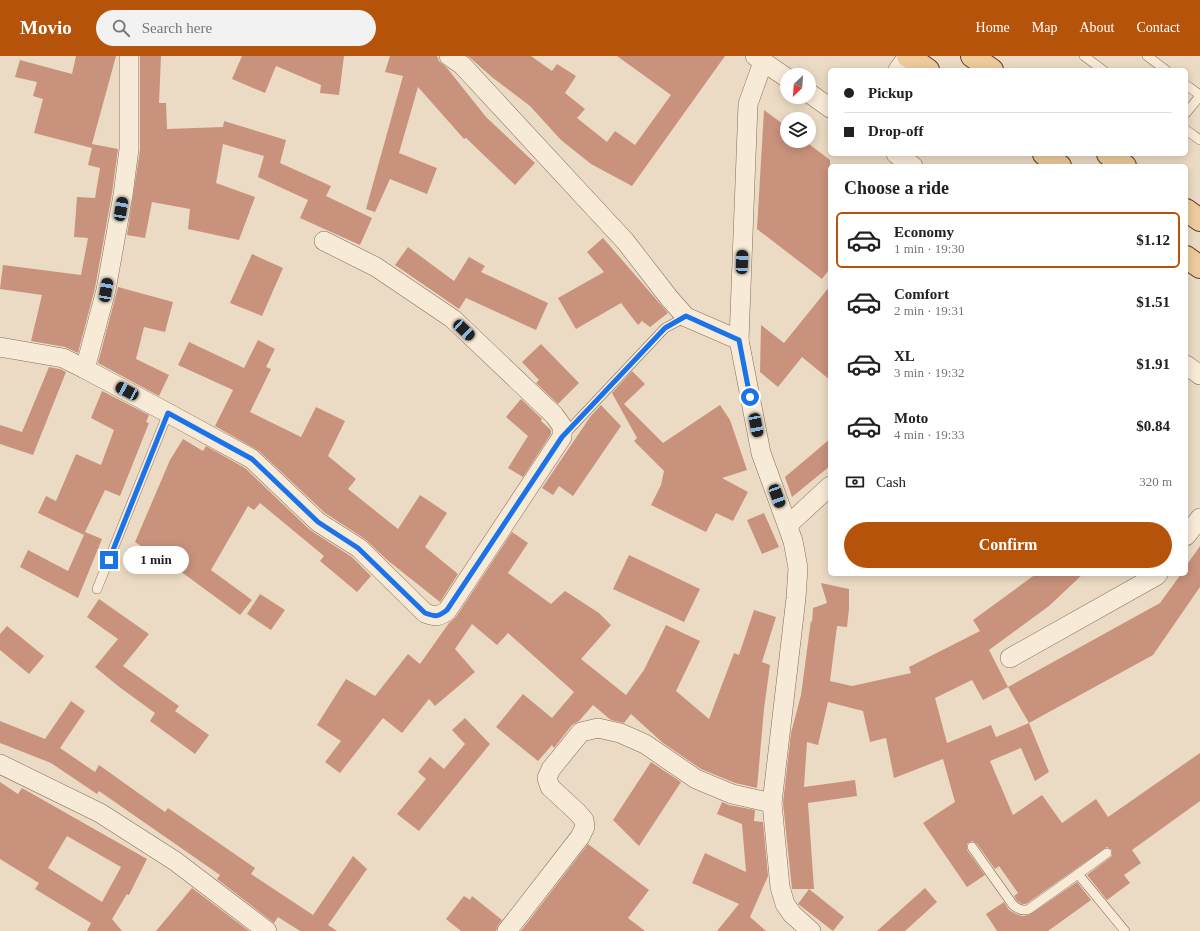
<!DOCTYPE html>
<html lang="en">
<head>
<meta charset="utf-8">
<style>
	:root { --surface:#fff; --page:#f2f2f2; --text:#202124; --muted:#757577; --line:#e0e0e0; --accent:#b45309 }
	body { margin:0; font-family:Georgia,serif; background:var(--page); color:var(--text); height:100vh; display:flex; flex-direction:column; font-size:15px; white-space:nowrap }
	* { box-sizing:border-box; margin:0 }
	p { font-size:13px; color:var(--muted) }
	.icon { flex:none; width:22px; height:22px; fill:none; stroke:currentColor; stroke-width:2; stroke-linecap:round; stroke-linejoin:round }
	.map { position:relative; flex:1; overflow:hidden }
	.side { position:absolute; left:828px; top:108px; width:360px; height:412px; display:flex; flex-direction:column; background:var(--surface); border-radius:6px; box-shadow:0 2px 10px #0003 }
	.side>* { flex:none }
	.top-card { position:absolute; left:828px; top:12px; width:360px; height:88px; border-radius:6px; box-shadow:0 2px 10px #0003; display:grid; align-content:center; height:88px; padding:0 16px; background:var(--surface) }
	.needle { width:26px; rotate:205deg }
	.buttons { position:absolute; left:780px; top:12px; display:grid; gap:8px }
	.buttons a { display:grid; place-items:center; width:36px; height:36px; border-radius:50%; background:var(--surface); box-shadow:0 2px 10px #0003; font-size:20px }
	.end { position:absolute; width:18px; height:18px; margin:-9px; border:5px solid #1a73e8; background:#fff; box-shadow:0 0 0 2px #fff }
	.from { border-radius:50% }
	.bubble { position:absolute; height:28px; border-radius:14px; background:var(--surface); box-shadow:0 2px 10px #0003; font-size:13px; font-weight:700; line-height:28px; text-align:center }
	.car { position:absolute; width:12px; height:24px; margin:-12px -6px; border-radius:5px; box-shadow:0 0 3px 1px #0007; background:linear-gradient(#222 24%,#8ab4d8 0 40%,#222 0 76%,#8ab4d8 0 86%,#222 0) }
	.top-card b { display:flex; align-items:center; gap:14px; height:38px; font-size:15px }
	.top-card b+b { border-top:1px solid var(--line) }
	.top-card i { width:10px; height:10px; background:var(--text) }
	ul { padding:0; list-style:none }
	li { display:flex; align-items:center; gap:12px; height:56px; margin:0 8px 6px; padding:0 8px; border:2px solid transparent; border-radius:6px }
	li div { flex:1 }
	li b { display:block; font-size:15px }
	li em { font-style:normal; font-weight:700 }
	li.on { border-color:var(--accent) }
	li>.icon { width:36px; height:36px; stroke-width:1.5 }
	h2 { padding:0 16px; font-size:18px; line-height:48px }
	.pay { display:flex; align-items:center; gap:10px; height:44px; padding:0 16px; font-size:15px }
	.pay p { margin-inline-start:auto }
	.primary-button { display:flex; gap:8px; margin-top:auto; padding:8px 16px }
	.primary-button a { flex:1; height:46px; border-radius:24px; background:var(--accent); color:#fff; font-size:16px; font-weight:700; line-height:46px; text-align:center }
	header { display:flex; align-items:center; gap:24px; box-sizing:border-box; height:56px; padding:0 20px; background:var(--accent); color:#fff }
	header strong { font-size:19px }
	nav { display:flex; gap:22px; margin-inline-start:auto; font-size:14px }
	.search { width:280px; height:36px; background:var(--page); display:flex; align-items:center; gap:10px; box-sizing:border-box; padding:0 14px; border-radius:22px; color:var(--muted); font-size:15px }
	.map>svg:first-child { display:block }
</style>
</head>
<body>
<header>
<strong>Movio</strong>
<div class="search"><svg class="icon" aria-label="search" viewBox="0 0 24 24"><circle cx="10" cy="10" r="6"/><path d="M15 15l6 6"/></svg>Search here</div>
<nav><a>Home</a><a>Map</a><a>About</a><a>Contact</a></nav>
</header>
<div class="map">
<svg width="1200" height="875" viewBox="0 0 1200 875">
	<rect width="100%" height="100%" fill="#ecdbc4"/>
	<g fill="#c9927c" fill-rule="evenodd">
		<path d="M 76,0 L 116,0 L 92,88 L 118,93 L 112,137 L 95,232 L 78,297 L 65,291 L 31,285 L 42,239 L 0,233 L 3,209 L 81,219 L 88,182 L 74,181 L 77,141 L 95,142 L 100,112 L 88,109 L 92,92 L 34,77 L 43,43 L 33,40 L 37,26 L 15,21 L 20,4 L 72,18 Z"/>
		<path d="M 140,0 L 161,0 L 159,47 L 166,47 L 167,73 L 223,71 L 224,65 L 286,84 L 280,107 L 331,130 L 326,140 L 372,162 L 360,189 L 300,162 L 308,144 L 258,121 L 264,100 L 223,88 L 216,127 L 255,141 L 239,184 L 188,173 L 190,153 L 152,146 L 145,182 L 127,179 L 140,94 Z"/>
		<path d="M 242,0 L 344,0 L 339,39 L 320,37 L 321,29 L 276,10 L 265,37 L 232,23 Z"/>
		<path d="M 390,0 L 437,0 L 439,5 L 447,12 L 486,61 L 535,107 L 515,129 L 466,82 L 464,83 L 418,31 L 399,97 L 437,112 L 427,138 L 390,123 L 375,156 L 366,153 L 403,20 L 385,16 Z"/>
		<path d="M 468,0 L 531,0 L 552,15 L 557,8 L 576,20 L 565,37 L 585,53 L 577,62 L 607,86 L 615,75 L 635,89 L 671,39 L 617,0 L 725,0 L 632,130 L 591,108 L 561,84 L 530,50 L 493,22 Z"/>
		<path d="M 764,54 L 787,71 L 787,85 L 805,85 L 830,104 L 830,212 L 822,223 L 757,173 Z"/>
		<path d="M 603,182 L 668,257 L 650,271 L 642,265 L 638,269 L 621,247 L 576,273 L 558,242 L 604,216 L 587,196 Z"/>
		<path d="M 408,191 L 454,225 L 469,201 L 485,210 L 481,216 L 548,247 L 536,274 L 466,242 L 459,253 L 395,209 Z"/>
		<path d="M 252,198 L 283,212 L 262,260 L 230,247 Z"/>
		<path d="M 830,230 L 830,324 L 802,301 L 778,331 L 760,316 L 761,269 L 784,287 Z"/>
		<path d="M 118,231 L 173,246 L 165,276 L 144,271 L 136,303 L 169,319 L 159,340 L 98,307 Z"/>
		<path d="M 258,284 L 275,293 L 266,311 L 271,313 L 250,356 L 301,381 L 316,351 L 345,365 L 328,400 L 356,423 L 348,433 L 398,473 L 420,439 L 447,457 L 425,491 L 458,518 L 440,546 L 386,503 L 365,483 L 325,457 L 259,395 L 215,370 L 233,334 L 178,309 L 189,286 L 244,312 Z"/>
		<path d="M 541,288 L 579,327 L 558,348 L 536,327 L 539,324 L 522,306 Z"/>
		<path d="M 49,311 L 60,313 L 66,316 L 33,399 L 0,388 L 0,369 L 22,376 Z"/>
		<path d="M 632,315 L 645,328 L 624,348 L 663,387 L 720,349 L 730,364 L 747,414 L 722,422 L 748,436 L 733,465 L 716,457 L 706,476 L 651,449 L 661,429 L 664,415 L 634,385 L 637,382 L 612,337 Z"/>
		<path d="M 102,335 L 149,359 L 146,366 L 149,367 L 120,440 L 105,434 L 85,476 L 102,483 L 78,542 L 20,511 L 28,494 L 68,515 L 84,479 L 38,457 L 46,440 L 56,445 L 76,398 L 101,409 L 114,374 L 91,362 Z"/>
		<path d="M 521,343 L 542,363 L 541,365 L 551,374 L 551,378 L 523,421 L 508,412 L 528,380 L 506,361 Z"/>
		<path d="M 601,349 L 621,370 L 573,440 L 559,430 L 553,439 L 542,432 L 590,361 Z"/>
		<path d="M 183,383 L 203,395 L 206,390 L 245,412 L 310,474 L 352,501 L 371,520 L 357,536 L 320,505 L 324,500 L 260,447 L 254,454 L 248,450 L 211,514 L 252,544 L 240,559 L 180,515 L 135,486 L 170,404 Z"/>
		<path d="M 830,383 L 830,410 L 792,441 L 785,421 Z"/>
		<path d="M 764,457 L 779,491 L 762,498 L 747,464 Z"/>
		<path d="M 512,476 L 528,487 L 508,517 L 551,548 L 565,535 L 599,557 L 611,569 L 581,603 L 626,639 L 644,614 L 666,569 L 700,585 L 676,635 L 709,663 L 734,597 L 739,599 L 754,554 L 776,561 L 762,606 L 770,609 L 764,653 L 757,732 L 735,727 L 701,713 L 663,687 L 631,658 L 624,667 L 611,664 L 593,649 L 579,665 L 572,669 L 554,692 L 552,689 L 538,705 L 496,671 L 523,638 L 552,662 L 574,636 L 508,577 L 497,589 L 472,568 L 455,593 L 475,616 L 435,650 L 429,643 L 402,677 L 383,662 L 340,717 L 325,706 L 341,685 L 317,669 L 346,623 L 375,640 L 408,598 L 420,608 L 449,567 L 456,561 Z"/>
		<path d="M 1200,490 L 1200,531 L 1153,599 L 1029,667 L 1008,631 L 1160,547 L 1181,518 L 1186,518 L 1186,510 Z"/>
		<path d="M 629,499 L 700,533 L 684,566 L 613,533 Z"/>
		<path d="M 1036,518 L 1083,518 L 1049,550 L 989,594 L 1008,631 L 983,644 L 972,624 L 935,642 L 947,687 L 991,669 L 996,681 L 1029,667 L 1049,716 L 1035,725 L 1021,692 L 990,705 L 1013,759 L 1042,739 L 1062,767 L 1096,743 L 1108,761 L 1200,697 L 1200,745 L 1132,794 L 1141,807 L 1124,819 L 1130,827 L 1107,844 L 1087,819 L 1112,800 L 1112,794 L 1107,791 L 1026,848 L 1022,848 L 1017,845 L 1014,840 L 1018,837 L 999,810 L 995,813 L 977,788 L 972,785 L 967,788 L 967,794 L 985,819 L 967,831 L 923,767 L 955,746 L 943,703 L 894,722 L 886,682 L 870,686 L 863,655 L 828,646 L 818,689 L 807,686 L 804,731 L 855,724 L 857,740 L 808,747 L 814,833 L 792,833 L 783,747 L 791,677 L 801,639 L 811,564 L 812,567 L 813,552 L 827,547 L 821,527 L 849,533 L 849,553 L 847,571 L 837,570 L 830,625 L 852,630 L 911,617 L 909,611 L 980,575 L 973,564 Z"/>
		<path d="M 260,538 L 285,554 L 271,574 L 247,558 Z"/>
		<path d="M 99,543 L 149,578 L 123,610 L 179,650 L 175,655 L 209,679 L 195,698 L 150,665 L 155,657 L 118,630 L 95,611 L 118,583 L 87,561 Z"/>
		<path d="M 7,570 L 44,600 L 29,618 L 0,594 L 0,578 Z"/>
		<path d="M 71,645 L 85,655 L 60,692 L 95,716 L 99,709 L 165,756 L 168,752 L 255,812 L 251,818 L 313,859 L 353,800 L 367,813 L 328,869 L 337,875 L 300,875 L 278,861 L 274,867 L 217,823 L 220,819 L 99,735 L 97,738 L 51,707 L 0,687 L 0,665 L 45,683 Z"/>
		<path d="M 465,662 L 490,688 L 419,775 L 397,758 L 426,723 L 418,716 L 430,701 L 444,713 L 465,688 L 452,674 Z"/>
		<path d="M 651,706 L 681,726 L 639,790 L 613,764 Z"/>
		<path d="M 0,726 L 18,738 L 22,732 L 147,803 L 129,839 L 127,838 L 112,863 L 122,875 L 87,875 L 91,867 L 35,833 L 39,827 L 0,803 ZM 67,780 L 121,811 L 102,846 L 48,812 Z"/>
		<path d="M 722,746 L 729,749 L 755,754 L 754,765 L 763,766 L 768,820 L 750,861 L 766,875 L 717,875 L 739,848 L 692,827 L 705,797 L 746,816 L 742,768 L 717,758 Z"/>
		<path d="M 588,788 L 649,834 L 628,862 L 645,875 L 521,875 Z"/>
		<path d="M 1077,826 L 1091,844 L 1048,875 L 997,875 L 986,858 L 1004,846 L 1009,854 L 1016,858 L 1022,860 L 1029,859 Z"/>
		<path d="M 192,832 L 249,875 L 156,875 Z"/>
		<path d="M 925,832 L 937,846 L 905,875 L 877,875 Z"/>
		<path d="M 809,833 L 844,861 L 833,875 L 798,848 Z"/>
		<path d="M 464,840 L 470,844 L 472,840 L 502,864 L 498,869 L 496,875 L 461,875 L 446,863 Z"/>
	</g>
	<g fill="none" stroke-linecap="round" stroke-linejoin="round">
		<defs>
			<g id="service">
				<path d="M 1084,0 L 1103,14"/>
				<path d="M 1147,0 L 1166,14"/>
				<path d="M 1186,29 L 1200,39"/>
				<path d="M 1186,57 L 1200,40"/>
				<path d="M 1186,74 L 1200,84"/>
				<path d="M 564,379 L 665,272 L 686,261"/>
				<path d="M 97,533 L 168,357"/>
				<path d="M 972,791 L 1013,849 C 1018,853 1023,856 1029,853 L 1078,818 L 1125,875"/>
				<path d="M 1078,818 L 1107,797"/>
			</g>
			<g id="minor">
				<path d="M 449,0 L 462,9 L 625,185 L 670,243 L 686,261 L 739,284"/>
				<path d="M 755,0 L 787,22"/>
				<path d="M 763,6 L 748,48 L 739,284 L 761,397 L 793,485 L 798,512 L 796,542 L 772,747 L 780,831 L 785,848 L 792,858 L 811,875"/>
				<path d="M 898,14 L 908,0"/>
				<path d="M 809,37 L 830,52"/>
				<path d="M 896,98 L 913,110"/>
				<path d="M 0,291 L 63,302 L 85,313 L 168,357 L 252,403 L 318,466 L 359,492 L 425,557 C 436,561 438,561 447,555 L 562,381 L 562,370 L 554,359 L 453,263 L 376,211 L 324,185"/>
				<path d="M 1186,309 L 1200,319"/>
				<path d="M 85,313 L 106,234 L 123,139 L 129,93 L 129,0"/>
				<path d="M 788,469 L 830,430"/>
				<path d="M 1186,480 L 1200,462"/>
				<path d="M 1010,602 L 1156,520 L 1158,518"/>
				<path d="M 0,708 L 100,757 L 175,805 L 267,875"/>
				<path d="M 507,875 L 580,781 L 585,771 L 584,764 L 577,756 L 550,731 L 547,722 L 551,713 L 581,676 L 598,672 L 620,677 L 645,688 L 696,723 L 732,738 L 772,747"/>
			</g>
			<g id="primary">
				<path d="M 908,0 L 928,14"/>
				<path d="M 972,0 L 992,14"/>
				<path d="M 1044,98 L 1060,110"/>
				<path d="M 1108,98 L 1125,110"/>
				<path d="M 1186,154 L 1200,164"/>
				<path d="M 1186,201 L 1200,211"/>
			</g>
		</defs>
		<use href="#service" stroke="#866d5b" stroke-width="10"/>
		<use href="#minor" stroke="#866d5b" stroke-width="20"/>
		<use href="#primary" stroke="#543c2f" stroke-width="24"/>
		<use href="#service" stroke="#f7ead7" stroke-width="9"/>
		<use href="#minor" stroke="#f7ead7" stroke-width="19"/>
		<use href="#primary" stroke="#eecb9d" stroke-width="22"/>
	</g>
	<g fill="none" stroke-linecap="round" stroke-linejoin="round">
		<path stroke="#1a73e8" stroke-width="5" d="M 109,504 L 168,357 L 252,403 L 318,466 L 358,492 L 425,557 C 436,561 438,561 447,554 L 562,381 L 665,272 L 686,260 L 739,284 L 750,341"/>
	</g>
</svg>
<div class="buttons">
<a><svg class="needle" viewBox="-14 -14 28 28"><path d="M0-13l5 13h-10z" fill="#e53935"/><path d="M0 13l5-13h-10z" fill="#757577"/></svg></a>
<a><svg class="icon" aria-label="layers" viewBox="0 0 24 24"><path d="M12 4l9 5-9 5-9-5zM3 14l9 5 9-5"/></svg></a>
</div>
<i class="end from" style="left:750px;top:341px"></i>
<i class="end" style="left:109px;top:504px"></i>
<div class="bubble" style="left:123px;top:490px;width:66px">1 min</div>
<i class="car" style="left:121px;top:153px;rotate:10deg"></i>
<i class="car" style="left:742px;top:206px;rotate:2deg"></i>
<i class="car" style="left:106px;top:234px;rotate:10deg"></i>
<i class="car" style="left:464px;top:274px;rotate:133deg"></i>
<i class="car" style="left:127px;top:335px;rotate:298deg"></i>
<i class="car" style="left:756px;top:369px;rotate:169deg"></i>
<i class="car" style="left:777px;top:440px;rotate:160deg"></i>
<div class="top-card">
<b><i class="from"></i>Pickup</b>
<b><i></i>Drop-off</b>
</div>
<section class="side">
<h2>Choose a ride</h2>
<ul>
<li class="on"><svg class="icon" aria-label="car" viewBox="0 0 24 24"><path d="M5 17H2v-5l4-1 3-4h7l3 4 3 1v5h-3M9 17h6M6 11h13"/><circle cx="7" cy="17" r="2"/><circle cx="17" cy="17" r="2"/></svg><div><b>Economy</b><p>1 min · 19:30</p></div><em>$1.12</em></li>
<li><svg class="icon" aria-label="car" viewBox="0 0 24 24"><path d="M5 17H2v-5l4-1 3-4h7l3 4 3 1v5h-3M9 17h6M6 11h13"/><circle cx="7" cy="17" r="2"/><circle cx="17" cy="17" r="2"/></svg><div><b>Comfort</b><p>2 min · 19:31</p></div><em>$1.51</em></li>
<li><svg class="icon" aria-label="car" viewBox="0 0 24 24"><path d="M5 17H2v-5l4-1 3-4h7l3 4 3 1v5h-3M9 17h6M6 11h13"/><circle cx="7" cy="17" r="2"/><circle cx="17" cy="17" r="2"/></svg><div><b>XL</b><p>3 min · 19:32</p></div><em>$1.91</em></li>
<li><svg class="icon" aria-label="car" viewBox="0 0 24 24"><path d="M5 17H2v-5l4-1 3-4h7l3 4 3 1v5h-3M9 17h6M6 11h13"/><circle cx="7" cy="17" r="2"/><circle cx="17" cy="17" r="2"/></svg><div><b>Moto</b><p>4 min · 19:33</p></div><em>$0.84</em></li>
</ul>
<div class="pay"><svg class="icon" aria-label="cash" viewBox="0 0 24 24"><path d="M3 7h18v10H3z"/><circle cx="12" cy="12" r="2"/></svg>Cash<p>320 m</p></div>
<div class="primary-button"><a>Confirm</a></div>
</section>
</div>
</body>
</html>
